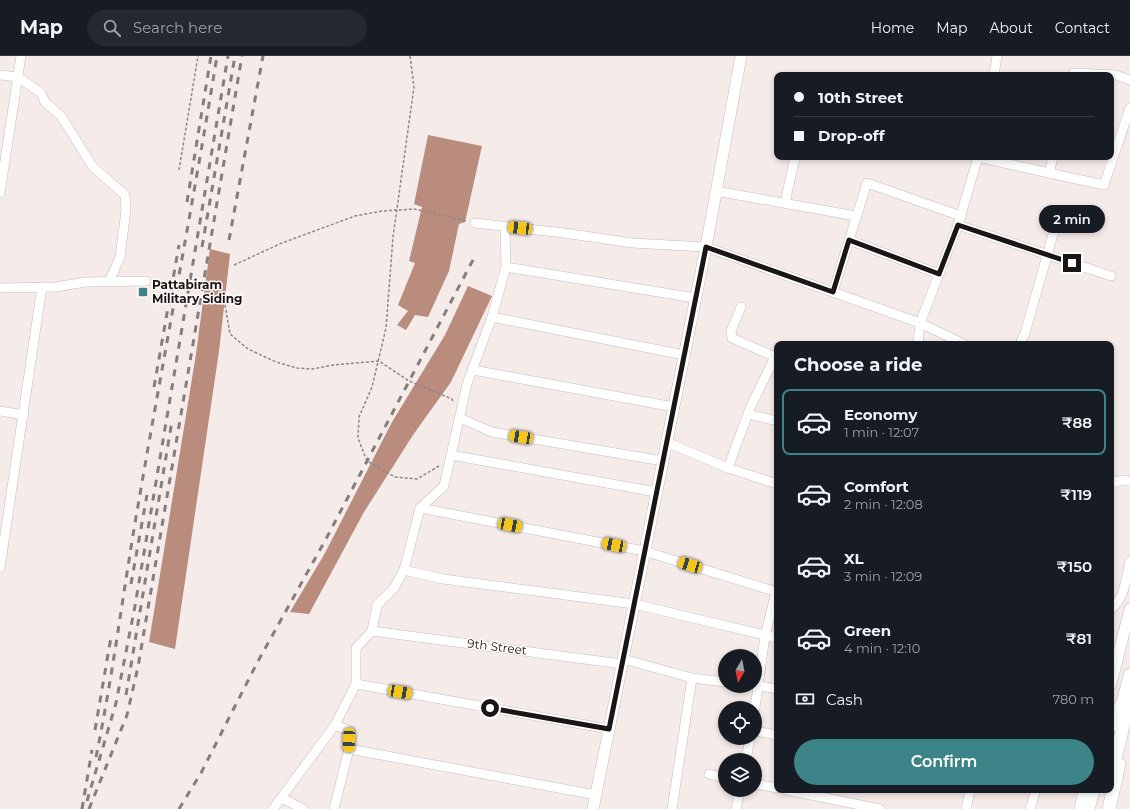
<!DOCTYPE html>
<html lang="en">
<head>
<meta charset="utf-8">
<style>
	:root { --surface:#171b24; --page:#242831; --text:#f1f3f6; --muted:#9ea1a6; --line:#363941; --accent:#3c8488 }
	body { margin:0; font-family:Montserrat,sans-serif; background:var(--page); color:var(--text); height:100vh; display:flex; flex-direction:column; font-size:15px; white-space:nowrap }
	* { box-sizing:border-box; margin:0 }
	p { font-size:13px; color:var(--muted) }
	.icon { flex:none; width:22px; height:22px; fill:none; stroke:currentColor; stroke-width:2; stroke-linecap:round; stroke-linejoin:round }
	.map { position:relative; flex:1; overflow:hidden }
	.sheet { position:absolute; left:774px; top:285px; width:340px; height:452px; display:flex; flex-direction:column; background:var(--surface); border-radius:8px; box-shadow:0 2px 6px #0003 }
	.sheet>* { flex:none }
	.hud { position:absolute; left:774px; top:16px; width:340px; height:88px; border-radius:8px; box-shadow:0 2px 6px #0003; display:grid; align-content:center; height:88px; padding:0 20px; background:var(--surface) }
	.needle { width:26px; rotate:190deg }
	.buttons { position:absolute; left:718px; top:593px; display:grid; gap:8px }
	.buttons a { display:grid; place-items:center; width:44px; height:44px; border-radius:50%; background:var(--surface); box-shadow:0 2px 6px #0003; font-size:20px }
	.end { position:absolute; width:18px; height:18px; margin:-9px; border:5px solid #1a1615; background:#fff; box-shadow:0 0 0 2px #fff }
	.from { border-radius:50% }
	.bubble { position:absolute; height:28px; border-radius:14px; background:var(--surface); box-shadow:0 2px 6px #0003; font-size:13px; font-weight:600; line-height:28px; text-align:center }
	.car { position:absolute; width:12px; height:24px; margin:-12px -6px; border-radius:5px; box-shadow:0 0 3px 1px #0007; background:linear-gradient(#f5c518 24%,#345 0 40%,#f5c518 0 76%,#345 0 86%,#f5c518 0) }
	.hud b { display:flex; align-items:center; gap:14px; height:38px; font-size:15px }
	.hud b+b { border-top:1px solid var(--line) }
	.hud i { width:10px; height:10px; background:var(--text) }
	ul { padding:0; list-style:none }
	li { display:flex; align-items:center; gap:12px; height:66px; margin:0 8px 6px; padding:0 12px; border:2px solid transparent; border-radius:8px }
	li div { flex:1 }
	li b { display:block; font-size:15px }
	li em { font-style:normal; font-weight:600 }
	li.on { border-color:var(--accent) }
	li>.icon { width:36px; height:36px; stroke-width:1.5 }
	h2 { padding:0 20px; font-size:18px; line-height:48px }
	.pay { display:flex; align-items:center; gap:10px; height:44px; padding:0 20px; font-size:15px }
	.pay p { margin-inline-start:auto }
	.cta { display:flex; gap:8px; margin-top:auto; padding:8px 20px }
	.cta a { flex:1; height:46px; border-radius:24px; background:var(--accent); color:#fff; font-size:16px; font-weight:600; line-height:46px; text-align:center }
	header { display:flex; align-items:center; gap:24px; box-sizing:border-box; height:56px; padding:0 20px; background:var(--surface); border-bottom:1px solid var(--line) }
	header strong { font-size:19px }
	nav { display:flex; gap:22px; margin-inline-start:auto; font-size:14px }
	.search { width:280px; height:36px; background:var(--page); display:flex; align-items:center; gap:10px; box-sizing:border-box; padding:0 14px; border-radius:22px; color:var(--muted); font-size:15px }
	.map>svg:first-child { display:block }
</style>
</head>
<body>
<header>
<strong>Map</strong>
<div class="search"><svg class="icon" aria-label="search" viewBox="0 0 24 24"><circle cx="10" cy="10" r="6"/><path d="M15 15l6 6"/></svg>Search here</div>
<nav><a>Home</a><a>Map</a><a>About</a><a>Contact</a></nav>
</header>
<div class="map">
<svg width="1130" height="753" viewBox="0 0 1130 753">
	<rect width="100%" height="100%" fill="#f5ebe8"/>
	<g fill="#b98c7d">
		<path d="M 428,79 L 482,90 L 465,166 L 459,168 L 449,215 L 428,261 L 415,259 L 406,274 L 397,269 L 408,255 L 398,249 L 415,207 L 409,205 L 422,151 L 414,148 Z"/>
		<path d="M 210,193 L 230,198 L 219,295 L 175,593 L 149,586 L 196,298 Z"/>
		<path d="M 468,230 L 492,240 L 451,326 L 413,379 L 364,456 L 309,558 L 290,556 L 325,497 L 392,366 L 445,279 Z"/>
	</g>
	<g fill="none" stroke-linecap="round" stroke-linejoin="round">
		<defs>
			<g id="minor">
				<path d="M 0,19 L 18,21 L 41,37 L 45,46 L 61,60 L 93,111 L 125,139 L 126,154 L 120,201 L 109,226"/>
				<path d="M 994,19 L 997,0"/>
				<path d="M 1074,19 L 1074,17 L 1116,19 L 1130,24"/>
				<path d="M 978,101 L 1049,117 L 1053,101"/>
				<path d="M 1049,117 L 1104,129 L 1130,52"/>
				<path d="M 716,135 L 856,160"/>
				<path d="M 0,137 L 21,0"/>
				<path d="M 785,147 L 795,101"/>
				<path d="M 475,167 L 564,177 L 632,187 L 706,191 L 920,267 L 964,288"/>
				<path d="M 958,169 L 1111,220"/>
				<path d="M 505,170 L 506,211 L 492,261 L 467,328 L 444,430 L 420,452 L 404,514 L 443,523 L 634,548 L 777,582"/>
				<path d="M 849,184 L 939,218"/>
				<path d="M 506,211 L 695,242"/>
				<path d="M 0,232 L 55,231 L 86,226 L 146,225"/>
				<path d="M 833,236 L 867,127 L 961,160"/>
				<path d="M 741,251 L 731,275 L 732,282 L 775,301"/>
				<path d="M 492,261 L 684,299"/>
				<path d="M 918,288 L 920,267 L 958,169 L 978,101"/>
				<path d="M 1020,288 L 1025,277 L 1060,154"/>
				<path d="M 473,314 L 674,351"/>
				<path d="M 0,355 L 24,359"/>
				<path d="M 748,358 L 777,365"/>
				<path d="M 460,362 L 492,376 L 663,405"/>
				<path d="M 666,386 L 728,412 L 777,428"/>
				<path d="M 451,399 L 656,436"/>
				<path d="M 728,412 L 750,352 L 775,301 L 777,302"/>
				<path d="M 1111,427 L 1124,424 L 1130,425"/>
				<path d="M 420,452 L 644,495 L 777,536"/>
				<path d="M 0,512 L 42,231"/>
				<path d="M 1111,553 C 1125,543 1126,521 1130,505"/>
				<path d="M 372,575 L 622,608"/>
				<path d="M 623,603 L 692,622 L 672,753"/>
				<path d="M 692,622 L 725,626"/>
				<path d="M 356,628 L 609,673"/>
				<path d="M 755,629 L 777,633"/>
				<path d="M 755,652 L 765,580 L 777,532"/>
				<path d="M 755,675 L 777,679"/>
				<path d="M 349,693 L 596,739"/>
				<path d="M 746,704 L 750,682"/>
				<path d="M 709,718 L 725,722"/>
				<path d="M 755,728 L 777,732"/>
				<path d="M 786,734 L 880,753"/>
				<path d="M 282,742 L 303,753"/>
				<path d="M 273,753 L 335,669 L 356,628 L 356,592 L 372,575 L 377,549 L 394,532 L 404,514"/>
				<path d="M 334,753 L 349,693 L 350,675 L 335,669"/>
				<path d="M 736,753 L 740,734"/>
				<path d="M 966,753 L 970,734"/>
				<path d="M 1030,753 L 1036,734"/>
			</g>
			<g id="major">
				<path d="M 1111,628 L 1130,553"/>
				<path d="M 593,753 L 706,191 L 741,0"/>
				<path d="M 1080,753 L 1084,734"/>
			</g>
			<g id="highway">
				<path d="M 1124,644 L 1130,619"/>
				<path d="M 1111,670 L 1123,646"/>
				<path d="M 1111,717 C 1118,690 1127,664 1126,636"/>
				<path d="M 1088,753 L 1093,734"/>
				<path d="M 1109,753 L 1119,708"/>
			</g>
		</defs>
		<use href="#minor" stroke="#c7bdba" stroke-width="10"/>
		<use href="#major" stroke="#c7bdba" stroke-width="12"/>
		<use href="#highway" stroke="#c7bdba" stroke-width="14"/>
		<g stroke="#8e8785" stroke-width="1.5" stroke-dasharray="3 2" stroke-linecap="butt">
			<path d="M 410,0 L 414,31 L 393,181 L 386,272 L 372,331 L 359,361 L 358,382 L 367,405 L 395,421 L 417,423 L 439,410"/>
			<path d="M 179,114 L 198,0"/>
			<path d="M 234,209 L 282,187 L 355,160 L 382,155 L 414,153 L 467,165"/>
			<path d="M 225,249 L 230,278 L 248,293 L 276,306 L 297,312 L 312,313 L 333,309 L 379,305 L 409,325 L 452,343 L 453,346"/>
		</g>
		<use href="#minor" stroke="#fff" stroke-width="9"/>
		<use href="#major" stroke="#fff" stroke-width="11"/>
		<use href="#highway" stroke="#fff" stroke-width="13"/>
		<g stroke="#857e7c" stroke-width="3" stroke-dasharray="7 7" stroke-linecap="butt">
			<path d="M 187,146 L 211,0"/>
			<path d="M 229,184 L 263,0"/>
			<path d="M 202,191 L 235,0"/>
			<path d="M 154,331 L 179,189"/>
			<path d="M 131,528 L 147,439"/>
			<path d="M 126,639 L 172,365"/>
			<path d="M 95,674 L 111,581"/>
			<path d="M 96,701 C 111,628 121,553 133,479 C 160,319 191,160 217,0"/>
			<path d="M 87,745 L 116,647 L 135,550 L 228,0"/>
			<path d="M 82,753 L 92,694"/>
			<path d="M 89,753 L 127,659 L 138,611 L 242,0"/>
			<path d="M 179,753 L 201,717 L 257,607 L 327,481 L 474,202"/>
		</g>
	</g>
	<g fill="none" stroke-linecap="round" stroke-linejoin="round">
		<path stroke="#1a1615" stroke-width="5" d="M 490,652 L 609,673 L 706,191 L 833,236 L 849,184 L 939,218 L 958,169 L 1072,207"/>
	</g>
	<rect fill="#3c8488" stroke="#fefaf9" stroke-width="1.5" x="138" y="231" width="10" height="10" rx="2"/>
	<g text-anchor="middle" stroke-width="3" stroke-linejoin="round" paint-order="stroke">
		<g font-size="12" font-weight="bold" fill="#1a1615" stroke="#fefaf9" text-anchor="start">
			<text x="152" y="233">Pattabiram<tspan x="152" dy="14">Military Siding</tspan></text>
		</g>
		<g font-size="12" fill="#1a1615" stroke="#fefaf9">
			<text transform="translate(497 591) rotate(7)" y="4">9th Street</text>
		</g>
	</g>
</svg>
<div class="buttons">
<a><svg class="needle" viewBox="-14 -14 28 28"><path d="M0-13l5 13h-10z" fill="#e53935"/><path d="M0 13l5-13h-10z" fill="#9ea1a6"/></svg></a>
<a><svg class="icon" aria-label="locate" viewBox="0 0 24 24"><circle cx="12" cy="12" r="6"/><path d="M12 2v4M12 18v4M2 12h4M18 12h4"/></svg></a>
<a><svg class="icon" aria-label="layers" viewBox="0 0 24 24"><path d="M12 4l9 5-9 5-9-5zM3 14l9 5 9-5"/></svg></a>
</div>
<i class="end from" style="left:490px;top:652px"></i>
<i class="end" style="left:1072px;top:207px"></i>
<div class="bubble" style="left:1039px;top:149px;width:66px">2 min</div>
<i class="car" style="left:520px;top:172px;rotate:276deg"></i>
<i class="car" style="left:521px;top:381px;rotate:279deg"></i>
<i class="car" style="left:510px;top:469px;rotate:101deg"></i>
<i class="car" style="left:614px;top:489px;rotate:281deg"></i>
<i class="car" style="left:690px;top:509px;rotate:287deg"></i>
<i class="car" style="left:400px;top:636px;rotate:100deg"></i>
<i class="car" style="left:349px;top:684px;rotate:182deg"></i>
<div class="hud">
<b><i class="from"></i>10th Street</b>
<b><i></i>Drop-off</b>
</div>
<section class="sheet">
<h2>Choose a ride</h2>
<ul>
<li class="on"><svg class="icon" aria-label="car" viewBox="0 0 24 24"><path d="M5 17H2v-5l4-1 3-4h7l3 4 3 1v5h-3M9 17h6M6 11h13"/><circle cx="7" cy="17" r="2"/><circle cx="17" cy="17" r="2"/></svg><div><b>Economy</b><p>1 min · 12:07</p></div><em>₹88</em></li>
<li><svg class="icon" aria-label="car" viewBox="0 0 24 24"><path d="M5 17H2v-5l4-1 3-4h7l3 4 3 1v5h-3M9 17h6M6 11h13"/><circle cx="7" cy="17" r="2"/><circle cx="17" cy="17" r="2"/></svg><div><b>Comfort</b><p>2 min · 12:08</p></div><em>₹119</em></li>
<li><svg class="icon" aria-label="car" viewBox="0 0 24 24"><path d="M5 17H2v-5l4-1 3-4h7l3 4 3 1v5h-3M9 17h6M6 11h13"/><circle cx="7" cy="17" r="2"/><circle cx="17" cy="17" r="2"/></svg><div><b>XL</b><p>3 min · 12:09</p></div><em>₹150</em></li>
<li><svg class="icon" aria-label="car" viewBox="0 0 24 24"><path d="M5 17H2v-5l4-1 3-4h7l3 4 3 1v5h-3M9 17h6M6 11h13"/><circle cx="7" cy="17" r="2"/><circle cx="17" cy="17" r="2"/></svg><div><b>Green</b><p>4 min · 12:10</p></div><em>₹81</em></li>
</ul>
<div class="pay"><svg class="icon" aria-label="cash" viewBox="0 0 24 24"><path d="M3 7h18v10H3z"/><circle cx="12" cy="12" r="2"/></svg>Cash<p>780 m</p></div>
<div class="cta"><a>Confirm</a></div>
</section>
</div>
</body>
</html>
